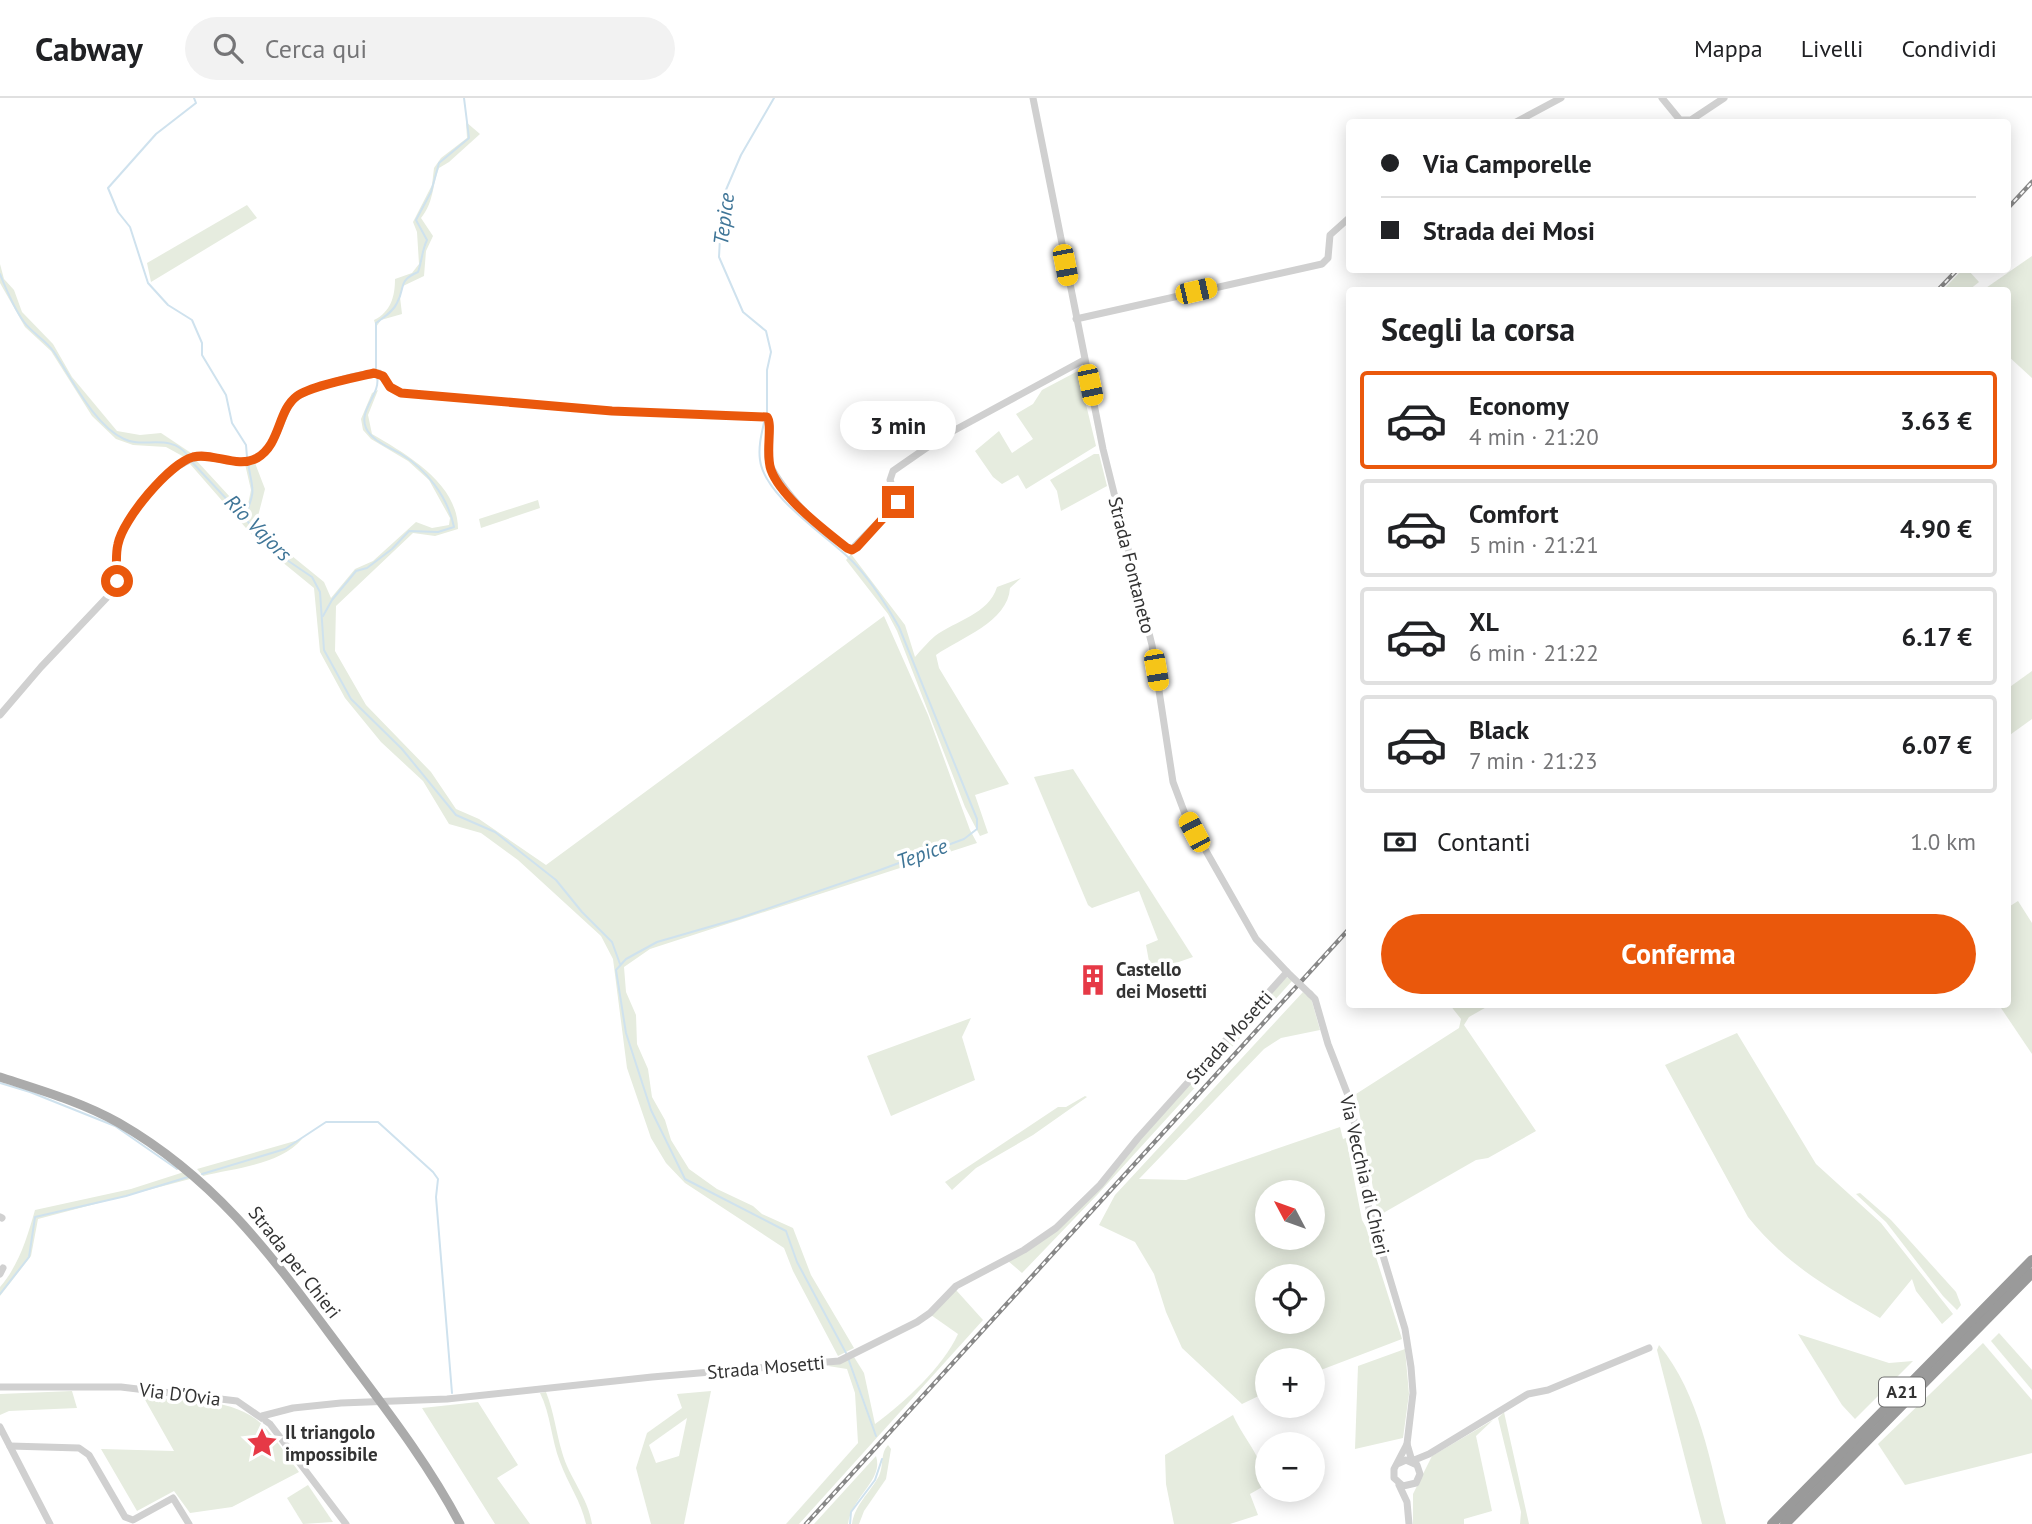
<!DOCTYPE html>
<html lang="it">
<head>
<meta charset="utf-8">
<style>
	:root { --surface:#fff; --page:#f2f2f2; --text:#202124; --muted:#757577; --line:#e0e0e0; --accent:#ea580c }
	body { margin:0; font-family:"PT Sans",sans-serif; background:var(--page); color:var(--text); height:100vh; display:flex; flex-direction:column; font-size:26px; white-space:nowrap }
	* { box-sizing:border-box; margin:0 }
	p { font-size:23px; color:var(--muted) }
	.icon { flex:none; width:38px; height:38px; fill:none; stroke:currentColor; stroke-width:2; stroke-linecap:round; stroke-linejoin:round }
	.map { position:relative; flex:1; overflow:hidden }
	.details { position:absolute; left:1346px; top:189px; width:665px; height:721px; display:flex; flex-direction:column; background:var(--surface); border-radius:7px; box-shadow:0 4px 18px #0003 }
	.details>* { flex:none }
	.top-card { position:absolute; left:1346px; top:21px; width:665px; height:154px; border-radius:7px; box-shadow:0 4px 18px #0003; display:grid; align-content:center; height:154px; padding:0 35px; background:var(--surface) }
	.needle { width:46px; rotate:311deg }
	.controls { position:absolute; left:1255px; top:1082px; display:grid; gap:14px }
	.controls a { display:grid; place-items:center; width:70px; height:70px; border-radius:50%; background:var(--surface); box-shadow:0 4px 18px #0003; font-size:35px }
	.end { position:absolute; width:32px; height:32px; margin:-16px; border:9px solid #ea580c; background:#fff; box-shadow:0 0 0 4px #fff }
	.from { border-radius:50% }
	.bubble { position:absolute; height:49px; border-radius:24px; background:var(--surface); box-shadow:0 4px 18px #0003; font-size:23px; font-weight:600; line-height:49px; text-align:center }
	.car { position:absolute; width:21px; height:42px; margin:-21px -10px; border-radius:9px; box-shadow:0 0 5px 2px #0007; background:linear-gradient(#f5c518 24%,#345 0 40%,#f5c518 0 76%,#345 0 86%,#f5c518 0) }
	.top-card b { display:flex; align-items:center; gap:24px; height:66px; font-size:26px }
	.top-card b+b { border-top:2px solid var(--line) }
	.top-card i { width:18px; height:18px; background:var(--text) }
	ul { padding:0; list-style:none }
	li { display:flex; align-items:center; gap:21px; height:98px; margin:0 14px 10px; padding:0 21px; border:4px solid var(--line); border-radius:7px }
	li div { flex:1 }
	li b { display:block; font-size:26px }
	li em { font-style:normal; font-weight:600 }
	li.current { border-color:var(--accent) }
	li>.icon { width:63px; height:63px; stroke-width:1.5 }
	h2 { padding:0 35px; font-size:32px; line-height:84px }
	.pay { display:flex; align-items:center; gap:18px; height:77px; padding:0 35px; font-size:26px }
	.pay p { margin-inline-start:auto }
	.primary-button { display:flex; gap:14px; margin-top:auto; padding:14px 35px }
	.primary-button a { flex:1; height:80px; border-radius:42px; background:var(--accent); color:#fff; font-size:28px; font-weight:600; line-height:80px; text-align:center }
	header { display:flex; align-items:center; gap:42px; box-sizing:border-box; height:98px; padding:0 35px; background:var(--surface); border-bottom:2px solid var(--line) }
	header strong { font-size:33px }
	nav { display:flex; gap:38px; margin-inline-start:auto; font-size:24px }
	.search { width:490px; height:63px; background:var(--page); display:flex; align-items:center; gap:18px; box-sizing:border-box; padding:0 24px; border-radius:38px; color:var(--muted); font-size:26px }
	.map>svg:first-child { display:block }
</style>
</head>
<body>
<header>
<strong>Cabway</strong>
<div class="search"><svg class="icon" aria-label="search" viewBox="0 0 24 24"><circle cx="10" cy="10" r="6"/><path d="M15 15l6 6"/></svg>Cerca qui</div>
<nav><a>Mappa</a><a>Livelli</a><a>Condividi</a></nav>
</header>
<div class="map">
<svg width="2032" height="1426" viewBox="0 0 2032 1426">
	<rect width="100%" height="100%" fill="#fff"/>
	<g fill="#e6ecdf" fill-rule="evenodd">
		<path d="M 466,24 L 480,36 L 449,64 L 439,70 C 432,88 434,104 421,120 L 433,138 L 426,153 L 424,178 L 403,188 L 400,199 L 402,216 L 381,222 L 376,229 L 374,222 C 391,214 395,198 395,181 L 412,175 L 419,166 L 417,134 L 413,124 L 432,87 L 434,70 L 441,60 L 467,40 Z"/>
		<path d="M 247,107 L 257,120 L 151,184 L 147,165 Z"/>
		<path d="M 2032,158 L 2032,280 L 2007,257 L 2007,192 L 1983,192 Z"/>
		<path d="M 0,166 L 4,181 L 14,192 L 22,214 L 53,246 L 72,279 L 117,333 L 140,337 L 161,335 L 194,357 L 186,360 L 166,349 L 133,347 L 116,341 L 92,318 L 51,253 L 25,229 L 0,185 Z"/>
		<path d="M 1962,172 L 1968,172 L 1979,184 L 1969,192 L 1943,192 Z"/>
		<path d="M 1078,273 L 1096,348 L 1026,391 L 1018,377 L 1002,386 L 993,379 L 975,353 L 999,333 L 1012,355 L 1033,341 L 1016,316 L 1033,306 L 1042,292 Z"/>
		<path d="M 378,292 L 368,317 L 372,336 C 406,356 458,385 458,431 L 435,438 L 413,435 L 336,508 L 335,553 L 366,607 L 431,674 L 456,711 L 479,721 L 546,767 L 884,518 L 928,617 L 970,732 L 977,745 L 650,851 L 624,869 L 626,894 L 636,917 L 637,946 L 648,971 L 652,999 L 665,1022 L 671,1042 L 689,1071 L 717,1091 L 753,1108 L 762,1116 L 793,1130 L 811,1177 L 854,1250 L 838,1258 L 793,1173 L 784,1150 L 685,1085 L 666,1065 L 651,1040 L 627,970 L 613,861 L 601,838 L 518,762 L 481,735 L 449,726 L 423,683 L 381,644 L 345,600 L 320,554 L 314,490 L 259,445 L 190,366 L 196,362 L 242,412 L 247,411 L 251,392 L 245,366 L 255,365 L 265,391 L 257,422 L 281,449 L 324,484 L 331,500 L 355,471 L 373,463 L 416,424 L 432,430 L 449,427 L 450,420 L 429,382 L 408,363 L 371,341 L 363,332 L 361,321 L 372,295 Z"/>
		<path d="M 1094,356 L 1099,356 L 1107,388 L 1061,413 L 1057,393 L 1050,382 Z"/>
		<path d="M 538,402 L 540,410 L 481,430 L 479,421 Z"/>
		<path d="M 851,456 L 905,527 L 915,559 C 921,552 928,544 935,538 C 955,523 989,516 997,489 L 1021,480 L 1010,490 C 1008,524 960,540 936,557 L 939,570 L 1009,686 L 975,697 L 988,735 L 980,738 L 965,709 L 897,533 L 888,516 L 846,462 Z"/>
		<path d="M 2032,573 L 2032,621 L 2007,639 L 2007,591 Z"/>
		<path d="M 1073,671 L 1193,859 L 1153,873 L 1150,869 L 1146,847 L 1158,842 L 1139,793 L 1092,810 L 1088,807 L 1034,679 Z"/>
		<path d="M 2018,803 L 2032,825 L 2032,956 L 1999,907 L 2007,906 L 2007,810 Z"/>
		<path d="M 1287,879 L 1292,883 L 1098,1096 L 1022,1175 L 1008,1163 L 1052,1136 Z"/>
		<path d="M 1303,894 L 1311,900 L 1320,932 L 1281,940 L 1264,951 L 1139,1081 L 1186,1082 L 1340,1029 L 1343,1041 L 1346,1040 L 1362,1122 L 1367,1131 L 1402,1241 L 1313,1275 L 1312,1262 L 1267,1262 L 1267,1294 L 1242,1306 L 1182,1250 L 1166,1214 L 1154,1176 L 1135,1144 L 1099,1127 L 1115,1097 ZM 1267,1094 L 1312,1094 L 1312,1139 L 1267,1139 ZM 1267,1178 L 1312,1178 L 1312,1223 L 1267,1223 Z"/>
		<path d="M 1450,907 L 1490,907 L 1469,919 L 1464,927 L 1536,1033 L 1488,1060 L 1476,1062 L 1378,1118 L 1356,996 L 1459,930 L 1461,921 Z"/>
		<path d="M 971,920 L 962,939 L 975,982 L 891,1018 L 867,958 Z"/>
		<path d="M 1737,935 L 1816,1066 L 1881,1125 L 1953,1216 L 1942,1226 L 1916,1193 L 1912,1181 L 1880,1220 C 1827,1189 1788,1168 1748,1119 L 1665,967 Z"/>
		<path d="M 1085,998 L 1087,999 L 1033,1037 L 976,1070 L 952,1092 L 945,1084 L 1058,1009 L 1066,1009 Z"/>
		<path d="M 302,1041 C 280,1067 234,1070 203,1078 L 197,1071 Z"/>
		<path d="M 184,1074 L 190,1081 L 38,1121 L 31,1158 L 0,1198 L 0,1189 C 19,1167 27,1140 35,1112 L 131,1091 Z"/>
		<path d="M 1860,1095 L 1891,1122 L 1956,1194 L 1961,1207 L 1957,1212 L 1943,1198 L 1886,1124 L 1856,1096 Z"/>
		<path d="M 956,1192 L 983,1222 L 799,1426 L 786,1426 L 858,1345 L 855,1295 L 847,1271 L 828,1268 L 854,1259 L 864,1275 L 875,1326 C 904,1305 943,1269 958,1236 L 931,1217 Z"/>
		<path d="M 1999,1235 L 2032,1272 L 2032,1292 L 1991,1243 Z"/>
		<path d="M 1798,1236 L 1889,1265 L 1913,1263 L 1855,1321 L 1842,1307 Z"/>
		<path d="M 1983,1245 L 2032,1302 L 2032,1355 L 1905,1387 L 1878,1346 Z"/>
		<path d="M 1659,1247 C 1700,1297 1710,1364 1726,1426 L 1702,1426 L 1657,1252 Z"/>
		<path d="M 1405,1251 L 1409,1296 L 1403,1340 L 1355,1351 L 1358,1268 Z"/>
		<path d="M 72,1293 L 77,1310 L 9,1313 L 0,1317 L 0,1296 Z"/>
		<path d="M 711,1293 L 684,1426 L 651,1426 L 636,1370 L 647,1335 L 682,1310 L 677,1296 ZM 687,1320 L 679,1358 L 656,1365 L 649,1347 Z"/>
		<path d="M 546,1294 C 554,1314 556,1334 562,1354 C 569,1380 588,1399 592,1426 L 586,1426 C 581,1403 568,1386 560,1364 C 551,1341 551,1317 540,1295 Z"/>
		<path d="M 144,1300 C 180,1302 227,1299 257,1322 C 273,1335 287,1358 299,1374 L 232,1409 L 190,1415 L 174,1393 L 137,1413 L 101,1351 L 174,1353 Z"/>
		<path d="M 478,1304 L 518,1367 L 497,1380 L 530,1426 L 495,1426 L 422,1310 Z"/>
		<path d="M 1504,1314 L 1529,1426 L 1520,1426 L 1521,1414 L 1498,1320 Z"/>
		<path d="M 1233,1317 C 1245,1344 1264,1358 1264,1388 L 1250,1396 L 1258,1417 L 1230,1426 L 1174,1426 L 1166,1386 L 1165,1357 Z"/>
		<path d="M 1493,1322 L 1476,1338 L 1492,1413 L 1464,1421 L 1464,1426 L 1413,1426 L 1413,1396 L 1432,1358 Z"/>
		<path d="M 888,1347 L 891,1351 L 886,1381 L 864,1413 L 859,1426 L 852,1426 C 855,1406 870,1395 879,1378 C 884,1367 880,1355 888,1347 Z"/>
		<path d="M 876,1358 C 884,1382 852,1398 848,1426 L 814,1426 Z"/>
		<path d="M 308,1387 L 333,1424 L 303,1426 L 287,1400 Z"/>
	</g>
	<g fill="none" stroke-linecap="round" stroke-linejoin="round">
		<g stroke="#cfe2ee" stroke-width="2">
			<path d="M 194,0 L 196,5 L 156,36 L 108,90 L 118,114 L 130,129 L 148,185 L 168,207 L 192,222 L 202,245 L 202,257 L 226,297 L 232,325 L 246,347 L 247,359"/>
			<path d="M 0,176 C 6,191 14,210 24,224 C 32,235 46,242 54,254 C 72,281 94,327 124,341 C 143,351 171,334 188,358"/>
			<path d="M 376,271 L 376,225 C 384,219 393,214 397,205 C 406,189 397,183 418,174 C 422,163 422,152 427,142 L 416,122 L 431,94 L 439,65 L 469,40 L 464,0"/>
			<path d="M 767,315 L 767,272 L 771,254 L 766,233 L 743,214 L 719,159 L 722,101 L 741,57 L 774,0"/>
			<path d="M 765,320 C 762,334 758,348 760,362 C 764,397 825,437 849,460 C 867,477 887,508 899,529 L 977,721 L 977,731 L 964,741 L 880,772 L 740,820 L 657,844 L 626,861 L 616,872 L 626,935 L 651,1012 L 685,1081 L 786,1133 L 797,1164 L 846,1255"/>
			<path d="M 191,363 L 278,456 L 312,479 L 320,494 L 324,552 L 351,601 L 402,651 L 456,717 L 495,734 L 556,782 L 582,814 L 612,844 L 620,866"/>
			<path d="M 245,418 C 257,389 252,393 248,364"/>
			<path d="M 323,518 L 332,502 L 356,473 L 367,470 L 392,451 L 409,433 L 438,434 L 454,429 C 448,399 426,371 401,356 C 389,349 372,343 366,330 C 358,312 381,296 377,279"/>
			<path d="M 0,985 L 30,994 L 115,1028 L 177,1071"/>
			<path d="M 202,1076 L 285,1051 L 326,1024 L 378,1024 L 433,1074 L 438,1081 L 436,1099 L 452,1295"/>
			<path d="M 0,1196 L 29,1159 L 35,1119 L 126,1098 L 188,1079"/>
			<path d="M 848,1260 L 876,1338"/>
			<path d="M 850,1426 L 851,1414 L 875,1382 L 882,1361"/>
		</g>
		<g stroke="#d0d0d0" stroke-width="7">
			<path d="M 1662,0 L 1680,22 L 1691,22 L 1724,0"/>
			<path d="M 1516,24 L 1561,0"/>
			<path d="M 1076,221 L 1322,166 L 1328,160 L 1330,137 L 1349,120"/>
			<path d="M 0,617 L 41,569 L 113,493 C 119,477 114,462 118,446 C 124,419 174,357 204,359 C 222,360 245,369 261,357 C 277,344 280,323 290,306 C 300,290 360,275 379,275 L 390,289 L 401,295 L 612,313 L 767,319 C 775,329 765,348 768,361 C 773,383 830,447 852,451 L 898,404 L 890,382 L 893,373 L 942,339 L 1084,262"/>
			<path d="M 1310,896 L 1315,901 L 1328,946 L 1351,1005 L 1369,1111 L 1405,1231 L 1411,1269 L 1413,1295 L 1407,1346 L 1412,1363 L 1429,1356 L 1528,1296 L 1548,1292 L 1649,1250"/>
			<path d="M 0,1119 L 2,1120"/>
			<path d="M 0,1176 L 3,1170"/>
			<path d="M 0,1289 L 121,1289 L 237,1303 L 270,1326 L 346,1426"/>
			<path d="M 262,1318 L 293,1310 L 341,1305 L 447,1301 L 652,1279 L 839,1263 L 917,1224 L 930,1215 L 956,1188 L 1024,1152 L 1056,1130 L 1100,1087 L 1138,1040 L 1287,874 L 1256,841 L 1185,716 L 1173,684 L 1152,547 L 1103,351 L 1033,0"/>
			<path d="M 0,1329 L 50,1426"/>
			<path d="M 10,1348 L 79,1350 L 89,1357 L 125,1419 L 133,1422 L 173,1400 L 189,1426"/>
			<path d="M 1397,1366 L 1406,1362 L 1417,1367 L 1420,1376 L 1416,1385 L 1403,1388 L 1394,1380 L 1394,1371 L 1407,1346"/>
			<path d="M 1399,1387 L 1407,1404 L 1409,1426"/>
		</g>
		<path stroke="#ababab" stroke-width="9" d="M 0,979 C 40,992 82,1004 119,1025 C 221,1084 275,1163 344,1255 C 385,1310 428,1365 460,1426"/>
		<g stroke="#9a9a9a" stroke-width="10">
			<path d="M 1772,1426 L 2032,1162"/>
			<path d="M 1785,1426 L 2032,1175"/>
		</g>
		<defs>
			<g id="rail">
				<path d="M 2007,111 L 2032,84"/>
				<path d="M 1938,192 L 1957,172"/>
				<path d="M 806,1426 L 1349,831"/>
			</g>
		</defs>
		<use href="#rail" stroke="#888" stroke-width="4.5"/>
		<use href="#rail" stroke="#fff" stroke-width="2" stroke-dasharray="5" stroke-linecap="butt"/>
		<path stroke="#d0d0d0" stroke-width="7" d="M 1287,874 L 1310,896"/>
	</g>
	<g fill="none" stroke-linecap="round" stroke-linejoin="round">
		<path stroke="#ea580c" stroke-width="9" d="M 117,483 C 117,471 115,458 118,446 C 123,421 169,366 193,359 C 214,354 237,371 257,360 C 281,346 277,313 297,298 C 310,288 357,279 374,275 L 383,278 L 390,289 L 401,295 L 612,313 L 767,319 C 773,326 765,356 771,372 C 781,399 824,432 847,450 L 852,452 L 857,449 L 898,404"/>
	</g>
	<defs>
		<symbol id="building-bare" viewBox="-9 -9 18 18"><path d="M-4-6H4V6H1V3H-1V6H-4ZM-2.5-4.3h1.7v1.8h-1.7ZM.8-4.3h1.7v1.8H.8ZM-2.5-1h1.7V.8h-1.7ZM.8-1h1.7V.8H.8Z" fill="#e63946" stroke="#fff" stroke-width="2.5" paint-order="stroke"/></symbol>
		<symbol id="sight-bare" viewBox="-9 -9 18 18"><path d="M0-6L1.8-2.2L6-1.7L2.9 1.2L3.7 5.4L0 3.3L-3.7 5.4L-2.9 1.2L-6-1.7L-1.8-2.2Z" fill="#e63946" stroke="#fff" stroke-width="2.5" paint-order="stroke"/></symbol>
	</defs>
	<g fill-rule="evenodd">
		<use href="#building-bare" x="1071" y="860" width="44" height="44"/>
		<use href="#sight-bare" x="240" y="1323" width="44" height="44"/>
	</g>
	<g text-anchor="middle" stroke-width="7" stroke-linejoin="round" paint-order="stroke">
		<rect fill="#fff" stroke="#707070" stroke-width="2" x="1879" y="1279.5" width="46" height="29" rx="5"/>
		<g font-size="18" font-weight="bold" fill="#333">
			<text x="1902" y="1300">A21</text>
		</g>
		<g font-size="19" fill="#333" stroke="#fff">
			<text transform="translate(1132 467) rotate(76)" y="7">Strada Fontaneto</text>
			<text transform="translate(1229 939) rotate(-48)" y="7">Strada Mosetti</text>
			<text transform="translate(1365 1077) rotate(77)" y="7">Via Vecchia di Chieri</text>
			<text transform="translate(295 1164) rotate(52)" y="7">Strada per Chieri</text>
			<text transform="translate(766 1269) rotate(-5)" y="7">Strada Mosetti</text>
			<text transform="translate(180 1296) rotate(7)" y="7">Via D'Ovia</text>
		</g>
		<g font-size="19" font-weight="bold" fill="#333" stroke="#fff" text-anchor="start">
			<text x="1116" y="878">Castello<tspan x="1116" dy="22">dei Mosetti</tspan></text>
			<text x="285" y="1341">Il triangolo<tspan x="285" dy="22">impossibile</tspan></text>
		</g>
		<g font-size="21" font-style="italic" fill="#3f7597" stroke="#fff">
			<text transform="translate(724 121) rotate(-83)" y="7">Tepice</text>
			<text transform="translate(258 430) rotate(45)" y="7">Rio Vajors</text>
			<text transform="translate(922 756) rotate(-20)" y="7">Tepice</text>
		</g>
	</g>
</svg>
<div class="controls">
<a><svg class="needle" viewBox="-14 -14 28 28"><path d="M0-13l5 13h-10z" fill="#e53935"/><path d="M0 13l5-13h-10z" fill="#757577"/></svg></a>
<a><svg class="icon" aria-label="locate" viewBox="0 0 24 24"><circle cx="12" cy="12" r="6"/><path d="M12 2v4M12 18v4M2 12h4M18 12h4"/></svg></a>
<a>+</a>
<a>−</a>
</div>
<i class="end from" style="left:117px;top:483px"></i>
<i class="end" style="left:898px;top:404px"></i>
<div class="bubble" style="left:840px;top:303px;width:116px">3 min</div>
<i class="car" style="left:1065px;top:167px;rotate:169deg"></i>
<i class="car" style="left:1196px;top:193px;rotate:77deg"></i>
<i class="car" style="left:1090px;top:287px;rotate:168deg"></i>
<i class="car" style="left:1156px;top:572px;rotate:170deg"></i>
<i class="car" style="left:1194px;top:734px;rotate:332deg"></i>
<div class="top-card">
<b><i class="from"></i>Via Camporelle</b>
<b><i></i>Strada dei Mosi</b>
</div>
<section class="details">
<h2>Scegli la corsa</h2>
<ul>
<li class="current"><svg class="icon" aria-label="car" viewBox="0 0 24 24"><path d="M5 17H2v-5l4-1 3-4h7l3 4 3 1v5h-3M9 17h6M6 11h13"/><circle cx="7" cy="17" r="2"/><circle cx="17" cy="17" r="2"/></svg><div><b>Economy</b><p>4 min · 21:20</p></div><em>3.63 €</em></li>
<li><svg class="icon" aria-label="car" viewBox="0 0 24 24"><path d="M5 17H2v-5l4-1 3-4h7l3 4 3 1v5h-3M9 17h6M6 11h13"/><circle cx="7" cy="17" r="2"/><circle cx="17" cy="17" r="2"/></svg><div><b>Comfort</b><p>5 min · 21:21</p></div><em>4.90 €</em></li>
<li><svg class="icon" aria-label="car" viewBox="0 0 24 24"><path d="M5 17H2v-5l4-1 3-4h7l3 4 3 1v5h-3M9 17h6M6 11h13"/><circle cx="7" cy="17" r="2"/><circle cx="17" cy="17" r="2"/></svg><div><b>XL</b><p>6 min · 21:22</p></div><em>6.17 €</em></li>
<li><svg class="icon" aria-label="car" viewBox="0 0 24 24"><path d="M5 17H2v-5l4-1 3-4h7l3 4 3 1v5h-3M9 17h6M6 11h13"/><circle cx="7" cy="17" r="2"/><circle cx="17" cy="17" r="2"/></svg><div><b>Black</b><p>7 min · 21:23</p></div><em>6.07 €</em></li>
</ul>
<div class="pay"><svg class="icon" aria-label="cash" viewBox="0 0 24 24"><path d="M3 7h18v10H3z"/><circle cx="12" cy="12" r="2"/></svg>Contanti<p>1.0 km</p></div>
<div class="primary-button"><a>Conferma</a></div>
</section>
</div>
</body>
</html>
